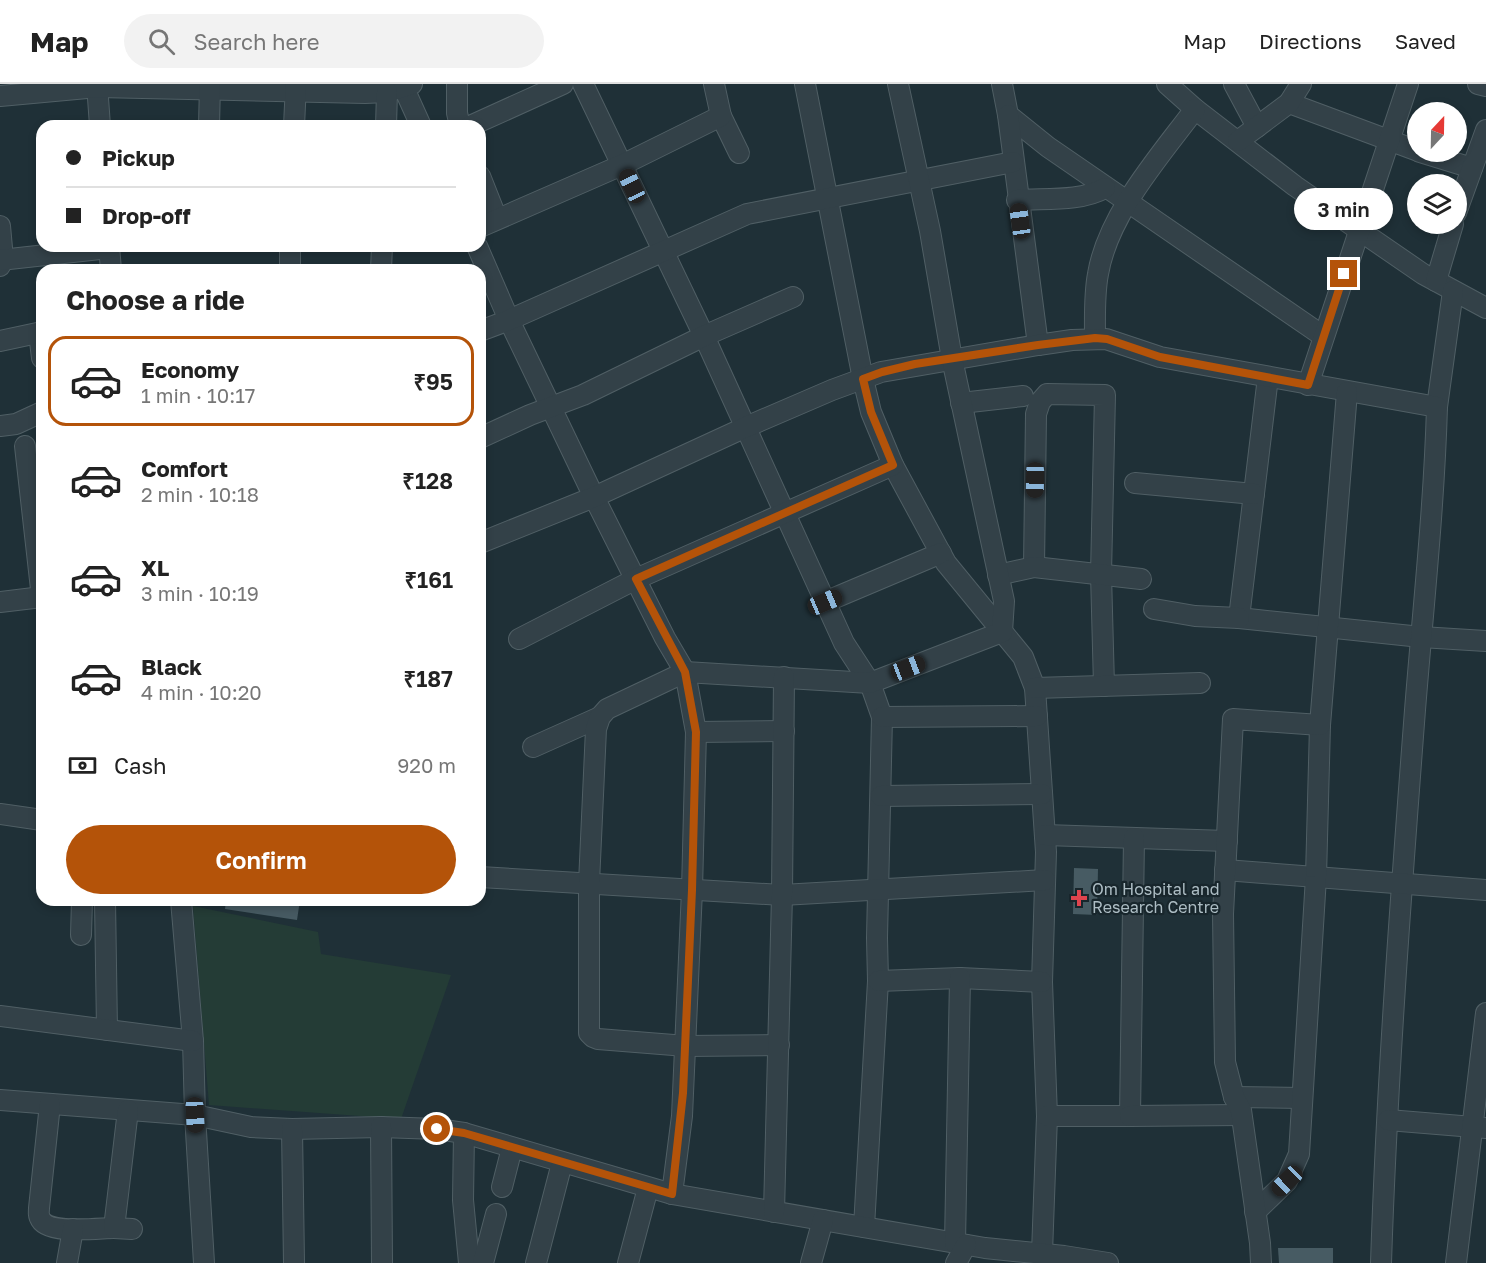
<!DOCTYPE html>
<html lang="en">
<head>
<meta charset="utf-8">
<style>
	:root { --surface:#fff; --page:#f2f2f2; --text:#222; --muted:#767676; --line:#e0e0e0; --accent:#b45309 }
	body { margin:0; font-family:"Golos Text",sans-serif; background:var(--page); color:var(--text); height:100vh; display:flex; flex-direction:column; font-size:22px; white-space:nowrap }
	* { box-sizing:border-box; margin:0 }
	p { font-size:20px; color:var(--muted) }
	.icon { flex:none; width:33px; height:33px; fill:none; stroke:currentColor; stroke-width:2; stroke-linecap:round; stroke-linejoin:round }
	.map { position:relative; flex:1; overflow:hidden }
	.details { position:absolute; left:36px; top:180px; width:450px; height:642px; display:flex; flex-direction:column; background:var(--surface); border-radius:18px; box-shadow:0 3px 9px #0003 }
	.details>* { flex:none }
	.banner { position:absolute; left:36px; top:36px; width:450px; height:132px; border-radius:18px; box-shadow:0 3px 9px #0003; display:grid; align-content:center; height:132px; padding:0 30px; background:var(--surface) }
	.needle { width:39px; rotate:22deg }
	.fabs { position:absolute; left:1407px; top:18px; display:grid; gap:12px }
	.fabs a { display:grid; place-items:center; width:60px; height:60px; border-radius:50%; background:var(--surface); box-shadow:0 3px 9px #0003; font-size:30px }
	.end { position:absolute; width:27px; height:27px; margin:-14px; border:8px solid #b45309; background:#fff; box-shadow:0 0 0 3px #fff }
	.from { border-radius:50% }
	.bubble { position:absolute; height:42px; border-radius:21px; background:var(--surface); box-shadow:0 3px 9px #0003; font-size:20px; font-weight:600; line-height:42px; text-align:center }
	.car { position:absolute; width:18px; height:36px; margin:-18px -9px; border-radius:8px; box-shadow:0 0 4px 2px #0007; background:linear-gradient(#222 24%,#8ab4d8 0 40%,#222 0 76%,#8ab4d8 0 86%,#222 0) }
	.banner b { display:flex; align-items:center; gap:21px; height:57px; font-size:22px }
	.banner b+b { border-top:2px solid var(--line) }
	.banner i { width:15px; height:15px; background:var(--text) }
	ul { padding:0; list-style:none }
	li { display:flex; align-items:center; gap:18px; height:90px; margin:0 12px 9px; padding:0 18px; border:3px solid transparent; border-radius:18px }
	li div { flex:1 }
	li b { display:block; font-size:22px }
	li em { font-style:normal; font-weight:600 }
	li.on { border-color:var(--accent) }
	li>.icon { width:54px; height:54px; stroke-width:1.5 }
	h2 { padding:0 30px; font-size:27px; line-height:72px }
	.pay { display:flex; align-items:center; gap:15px; height:66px; padding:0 30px; font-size:22px }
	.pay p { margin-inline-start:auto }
	.cta { display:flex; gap:12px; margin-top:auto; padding:12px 30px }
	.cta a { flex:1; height:69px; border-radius:36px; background:var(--accent); color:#fff; font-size:24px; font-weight:600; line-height:69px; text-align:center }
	header { display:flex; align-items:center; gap:36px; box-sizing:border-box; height:84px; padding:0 30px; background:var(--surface); border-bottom:2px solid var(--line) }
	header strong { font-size:28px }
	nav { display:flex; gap:33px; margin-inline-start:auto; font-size:21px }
	.search { width:420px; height:54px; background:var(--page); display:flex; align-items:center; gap:15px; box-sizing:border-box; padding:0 21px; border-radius:33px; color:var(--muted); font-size:22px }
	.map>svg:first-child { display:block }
</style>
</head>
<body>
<header>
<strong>Map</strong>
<div class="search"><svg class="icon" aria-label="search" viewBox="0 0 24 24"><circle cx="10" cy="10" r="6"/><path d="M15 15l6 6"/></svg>Search here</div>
<nav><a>Map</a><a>Directions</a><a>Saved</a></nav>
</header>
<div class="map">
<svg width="1486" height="1179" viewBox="0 0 1486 1179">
	<rect width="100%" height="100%" fill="#1f3037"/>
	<path fill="#243c36" d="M 193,822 L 318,848 L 321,870 L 451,891 L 401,1035 L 209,1021 Z"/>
	<g fill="#475b63">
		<path d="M 1074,784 L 1098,785 L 1097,831 L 1073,830 Z"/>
		<path d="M 226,816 L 300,816 L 297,836 L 225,825 Z"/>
		<path d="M 1278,1164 L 1333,1164 L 1333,1179 L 1279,1179 Z"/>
	</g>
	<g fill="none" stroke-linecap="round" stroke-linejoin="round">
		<defs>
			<g id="minor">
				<path d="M 97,0 L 100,42"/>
				<path d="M 402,0 L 421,42"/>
				<path d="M 457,0 L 457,29 L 460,42"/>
				<path d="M 583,0 L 704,252 L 844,559 L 870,599 L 882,633 L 877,854 L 878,897 L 864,1143"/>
				<path d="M 805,0 L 863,295 L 871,328 L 893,381 L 946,479 L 1023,573 L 1035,604 L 1046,768 L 1042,898 L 1047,1032 L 1042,1169"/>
				<path d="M 1002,0 L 1008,31 L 1048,63 L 1323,252"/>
				<path d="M 1167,0 L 1195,25 L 1295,102 L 1423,190 L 1486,224"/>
				<path d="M 1234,0 L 1257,43"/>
				<path d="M 1478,0 L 1486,2"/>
				<path d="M 0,12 L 98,3 L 365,9 L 387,8 L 412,0"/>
				<path d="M 1289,19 L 1418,67"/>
				<path d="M 1008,31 L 1038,261"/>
				<path d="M 721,32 L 739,69"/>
				<path d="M 209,42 L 210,0"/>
				<path d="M 294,42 L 296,0"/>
				<path d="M 386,42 L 387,8"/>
				<path d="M 470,42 L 563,0"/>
				<path d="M 1238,57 L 1289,19 L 1301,0"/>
				<path d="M 1420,68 L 1472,84"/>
				<path d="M 480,92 L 497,135"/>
				<path d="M 1017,116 C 1046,114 1080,118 1105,104"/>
				<path d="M 1456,129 L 1486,46"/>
				<path d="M 0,142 L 3,175 L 0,182"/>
				<path d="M 480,143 L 622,81 L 721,32 L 714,0"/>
				<path d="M 109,162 L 111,186"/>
				<path d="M 477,162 L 509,236 L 594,413 L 665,554 L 685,588 L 696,648 L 692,806 L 682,1032 L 672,1110"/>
				<path d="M 0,176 L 109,164"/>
				<path d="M 290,186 L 290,162"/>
				<path d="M 381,186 L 382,162"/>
				<path d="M 1436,197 L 1453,140"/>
				<path d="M 480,247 L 509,236 L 747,130 L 1013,78"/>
				<path d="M 39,249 L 42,274"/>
				<path d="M 1095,254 C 1095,233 1094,211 1098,190 C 1108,130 1160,72 1195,25"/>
				<path d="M 0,257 L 42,248"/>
				<path d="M 1268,293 L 1239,534 L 1421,553 L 1486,557"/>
				<path d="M 1308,301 L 1408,0"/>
				<path d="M 961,319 L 1023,312"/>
				<path d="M 1437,323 L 1453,207"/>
				<path d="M 0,342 L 16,340 L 42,328"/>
				<path d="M 480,354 L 530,331 L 583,311 L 704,252 L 793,213"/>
				<path d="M 25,362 L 42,514"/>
				<path d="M 1135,399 L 1254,410"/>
				<path d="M 480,459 L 594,413 L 746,343 L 832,306 L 881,288 L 1038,261 L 1072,256 L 1106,255 L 1160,273 L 1437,323 C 1434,425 1423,525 1415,626 C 1401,810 1387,995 1381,1179"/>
				<path d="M 1034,483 L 1036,330 L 1040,318 L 1047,310 L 1105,311 L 1101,490 L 1104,602"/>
				<path d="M 998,491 L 1034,483 L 1141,495"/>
				<path d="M 0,518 L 42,513"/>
				<path d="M 825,518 L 941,469"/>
				<path d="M 1154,525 L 1195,532 L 1239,534"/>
				<path d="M 519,555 L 636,495 L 893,381"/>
				<path d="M 1035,604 L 1200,599"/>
				<path d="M 882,633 L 1037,632"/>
				<path d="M 696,648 L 784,647"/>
				<path d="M 533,663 L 600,633"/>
				<path d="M 881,712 L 1042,710"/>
				<path d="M 0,730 L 42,736"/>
				<path d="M 1045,751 L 1227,757"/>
				<path d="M 1225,786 L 1486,806"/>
				<path d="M 480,793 L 782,811 L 1045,796"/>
				<path d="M 105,816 L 107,946"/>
				<path d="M 181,816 L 193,957 L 195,1031 L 204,1179"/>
				<path d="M 81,851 L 82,816"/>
				<path d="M 878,897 L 960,894 L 1042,898"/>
				<path d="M 0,932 L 193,957"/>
				<path d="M 779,961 L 686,962 L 598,955 L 593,953 L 589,949 L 589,799 L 596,645 L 600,633 L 607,625 L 685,588 L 870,599 L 1002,548 L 1004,517 L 952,275 L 930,147 L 898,0"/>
				<path d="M 1234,1013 L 1302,1014"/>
				<path d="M 0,1016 L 195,1031 L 251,1043 L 292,1045 L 381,1043 L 437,1045 L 464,1049 L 672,1110 L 985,1164 L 1064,1172 L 1108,1179"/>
				<path d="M 50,1020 L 39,1124 C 39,1127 38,1131 40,1134 C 46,1151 99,1144 114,1144"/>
				<path d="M 128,1026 L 114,1144 L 132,1145"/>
				<path d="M 1047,1032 L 1130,1032 L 1134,754"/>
				<path d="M 1130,1032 L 1241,1031"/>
				<path d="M 1388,1036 L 1486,1044"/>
				<path d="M 381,1043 L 382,1179"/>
				<path d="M 292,1045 L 294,1179"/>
				<path d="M 464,1049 L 463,1116 L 469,1179"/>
				<path d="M 502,1103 L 512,1064"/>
				<path d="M 774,1128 L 782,811 L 784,593"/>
				<path d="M 1255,1128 L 1287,1097 L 1299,1070 L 1316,793 L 1320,641"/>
				<path d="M 955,1159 L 960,894"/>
				<path d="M 67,1179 L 73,1145"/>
				<path d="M 483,1179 L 496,1130"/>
				<path d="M 536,1179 L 562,1079"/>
				<path d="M 628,1179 L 648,1104"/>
				<path d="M 811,1179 L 823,1136"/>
				<path d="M 956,1179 L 966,1161"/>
				<path d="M 1261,1179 L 1260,1159 L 1241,1026 L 1234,1013 L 1225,978 L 1223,830 L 1233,635 L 1320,641 L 1347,308"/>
				<path d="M 1456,1179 L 1486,929"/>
			</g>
		</defs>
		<use href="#minor" stroke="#505f65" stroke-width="22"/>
		<use href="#minor" stroke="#334148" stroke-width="20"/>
	</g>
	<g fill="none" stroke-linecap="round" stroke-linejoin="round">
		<path stroke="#b45309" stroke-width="8" d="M 437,1045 L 464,1049 L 672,1110 L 683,1009 L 692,806 L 696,648 L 685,588 L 636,495 L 893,381 L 871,328 L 863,295 L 882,288 L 915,280 L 1038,261 L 1095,254 L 1107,255 L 1160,273 L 1308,301 L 1344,190"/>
	</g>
	<path fill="#e0444e" stroke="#18262c" stroke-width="2" d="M1076 805h6v6h6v6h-6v6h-6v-6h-6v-6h6z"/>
	<g text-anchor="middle" stroke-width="4.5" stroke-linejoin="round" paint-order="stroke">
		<g font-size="16" fill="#adbdc4" stroke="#18262c" text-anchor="start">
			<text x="1092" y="811">Om Hospital and<tspan x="1092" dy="18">Research Centre</tspan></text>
		</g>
	</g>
</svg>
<div class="fabs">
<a><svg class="needle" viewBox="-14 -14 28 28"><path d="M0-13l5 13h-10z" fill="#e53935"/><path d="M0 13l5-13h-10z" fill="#767676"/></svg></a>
<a><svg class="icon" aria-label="layers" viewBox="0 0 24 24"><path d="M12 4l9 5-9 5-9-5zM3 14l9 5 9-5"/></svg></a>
</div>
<i class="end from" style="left:437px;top:1045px"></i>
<i class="end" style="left:1344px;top:190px"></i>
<div class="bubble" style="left:1294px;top:104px;width:99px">3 min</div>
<i class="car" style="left:632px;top:102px;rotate:335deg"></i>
<i class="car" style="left:1020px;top:137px;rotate:352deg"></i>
<i class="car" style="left:1035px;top:396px;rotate:181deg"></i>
<i class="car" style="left:825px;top:518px;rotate:67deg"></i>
<i class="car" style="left:908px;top:584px;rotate:69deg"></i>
<i class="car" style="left:195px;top:1031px;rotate:177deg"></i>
<i class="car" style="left:1287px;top:1097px;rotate:226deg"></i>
<div class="banner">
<b><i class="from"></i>Pickup</b>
<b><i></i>Drop-off</b>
</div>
<section class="details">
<h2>Choose a ride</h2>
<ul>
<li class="on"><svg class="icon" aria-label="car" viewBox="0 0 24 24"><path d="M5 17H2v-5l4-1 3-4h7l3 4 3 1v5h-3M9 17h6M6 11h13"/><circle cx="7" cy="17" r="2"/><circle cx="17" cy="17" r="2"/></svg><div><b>Economy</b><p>1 min · 10:17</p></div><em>₹95</em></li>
<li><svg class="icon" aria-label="car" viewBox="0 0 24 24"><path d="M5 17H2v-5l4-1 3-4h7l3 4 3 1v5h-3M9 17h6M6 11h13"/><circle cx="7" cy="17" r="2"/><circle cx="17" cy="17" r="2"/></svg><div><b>Comfort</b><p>2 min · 10:18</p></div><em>₹128</em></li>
<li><svg class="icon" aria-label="car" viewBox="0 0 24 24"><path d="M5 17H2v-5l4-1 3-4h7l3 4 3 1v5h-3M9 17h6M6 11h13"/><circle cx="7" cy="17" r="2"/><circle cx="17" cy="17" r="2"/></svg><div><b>XL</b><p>3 min · 10:19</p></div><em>₹161</em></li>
<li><svg class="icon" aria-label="car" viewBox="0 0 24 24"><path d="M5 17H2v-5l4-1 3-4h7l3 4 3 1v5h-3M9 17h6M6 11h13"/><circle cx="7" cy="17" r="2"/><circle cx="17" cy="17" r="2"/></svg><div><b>Black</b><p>4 min · 10:20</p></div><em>₹187</em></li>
</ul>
<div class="pay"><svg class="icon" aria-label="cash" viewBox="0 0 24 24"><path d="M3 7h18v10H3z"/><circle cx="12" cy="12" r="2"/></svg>Cash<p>920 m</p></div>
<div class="cta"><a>Confirm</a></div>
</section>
</div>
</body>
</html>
